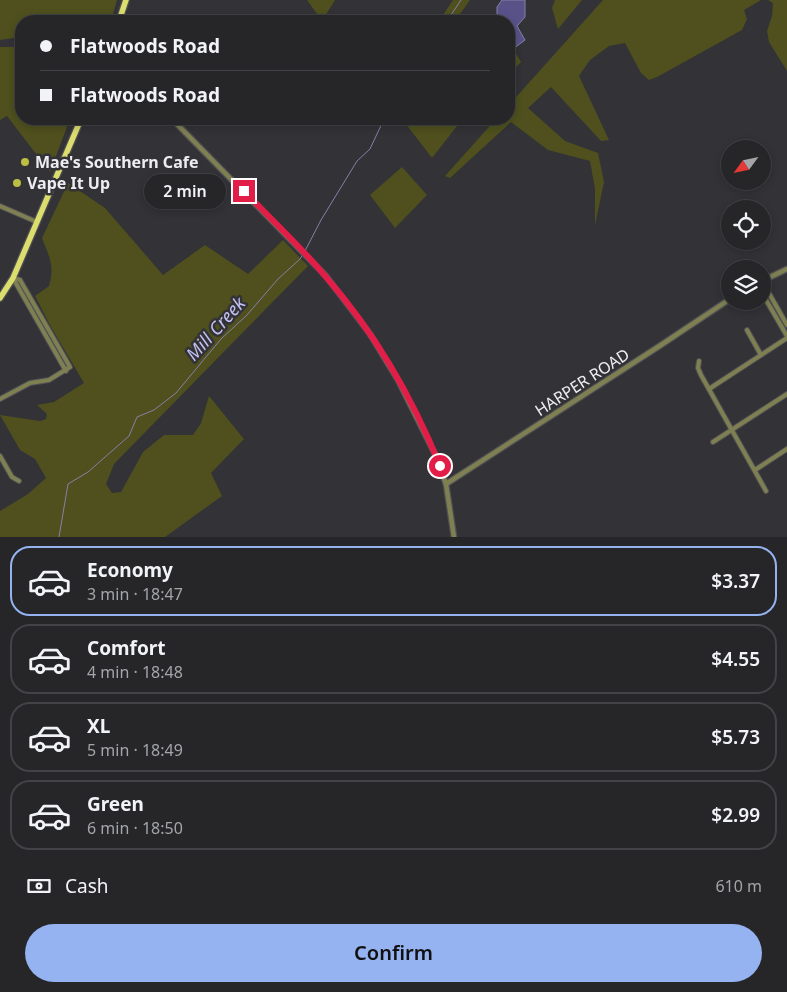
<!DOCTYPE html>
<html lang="en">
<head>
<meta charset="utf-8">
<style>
	:root { --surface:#262629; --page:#2e2e31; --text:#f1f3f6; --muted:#a4a5a8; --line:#424346; --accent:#95b2f1 }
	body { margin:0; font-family:"Noto Sans",sans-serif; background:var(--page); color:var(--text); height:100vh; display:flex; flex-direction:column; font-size:19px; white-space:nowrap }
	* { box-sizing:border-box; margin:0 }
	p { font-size:16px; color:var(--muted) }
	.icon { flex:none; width:28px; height:28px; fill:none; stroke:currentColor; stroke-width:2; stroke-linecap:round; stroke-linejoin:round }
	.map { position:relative; height:537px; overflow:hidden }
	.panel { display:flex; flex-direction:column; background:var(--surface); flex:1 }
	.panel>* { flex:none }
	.banner { position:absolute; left:15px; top:15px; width:500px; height:110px; border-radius:20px; box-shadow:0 2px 8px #0003,0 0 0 1px var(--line); display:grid; align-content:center; height:110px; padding:0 25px; background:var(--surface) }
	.needle { width:32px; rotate:237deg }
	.tools { position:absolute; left:721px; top:140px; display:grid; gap:10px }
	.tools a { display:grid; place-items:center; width:50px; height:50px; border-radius:50%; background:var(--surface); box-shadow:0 2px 8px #0003,0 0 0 1px var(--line); font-size:25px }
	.end { position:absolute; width:22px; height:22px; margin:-11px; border:6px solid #e11d48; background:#fff; box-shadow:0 0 0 2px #fff }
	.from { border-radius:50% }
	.bubble { position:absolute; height:35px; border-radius:18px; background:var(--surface); box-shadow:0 2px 8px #0003,0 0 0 1px var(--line); font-size:16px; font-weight:600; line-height:35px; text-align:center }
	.banner b { display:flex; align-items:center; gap:18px; height:48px; font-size:19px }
	.banner b+b { border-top:1px solid var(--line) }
	.banner i { width:12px; height:12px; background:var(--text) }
	ul { padding:9px 0 0; list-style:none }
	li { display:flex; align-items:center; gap:15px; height:70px; margin:0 10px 8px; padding:0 15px; border:2px solid var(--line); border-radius:20px }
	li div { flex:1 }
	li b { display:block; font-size:19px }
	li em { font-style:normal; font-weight:600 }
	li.selected { border-color:var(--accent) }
	li>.icon { width:45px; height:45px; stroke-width:1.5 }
	.pay { display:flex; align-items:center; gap:12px; height:55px; padding:0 25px; font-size:19px }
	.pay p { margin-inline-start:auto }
	.primary-button { display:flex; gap:10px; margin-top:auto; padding:10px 25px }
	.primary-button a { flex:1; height:58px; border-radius:30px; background:var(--accent); color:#111; font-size:20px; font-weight:600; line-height:58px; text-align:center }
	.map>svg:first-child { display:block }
</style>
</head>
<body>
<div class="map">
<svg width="787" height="537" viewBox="0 0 787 537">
	<rect width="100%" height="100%" fill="#323237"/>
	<g fill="#4f501e">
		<path d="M 0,0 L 117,0 L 113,14 L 102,21 L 21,21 L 21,37 L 0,40 Z"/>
		<path d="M 307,0 L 335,0 L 322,21 Z"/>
		<path d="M 453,0 L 470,0 L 455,21 L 439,21 Z"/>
		<path d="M 555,0 L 582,0 L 558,29 L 552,8 Z"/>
		<path d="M 603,0 L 761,0 L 744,10 L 747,19 L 742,30 L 657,77 L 649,80 L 641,73 L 625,43 L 609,46 L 590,60 L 579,76 L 609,140 L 601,141 L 551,87 L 528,108 L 565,141 L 598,153 L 604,182 L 595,225 L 595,189 L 590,161 L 548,150 L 511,122 L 450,178 L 445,176 L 496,119 L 509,119 L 509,105 Z"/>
		<path d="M 768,0 L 787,0 L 787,71 L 769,42 L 767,31 L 772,16 L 773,3 Z"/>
		<path d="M 509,42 L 521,62 L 509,74 Z"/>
		<path d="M 0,47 L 21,47 L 21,119 L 70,119 L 50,172 L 7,116 L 0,120 Z"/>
		<path d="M 402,119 L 454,119 L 457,126 L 432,158 Z"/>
		<path d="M 402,167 L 427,195 L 395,228 L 370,195 Z"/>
		<path d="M 68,183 L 105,208 L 163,275 L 205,245 L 248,274 L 283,240 L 308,266 L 114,464 L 106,484 L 112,493 L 121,492 L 143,452 L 164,435 L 193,435 L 201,423 L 209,396 L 244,439 L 211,473 L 222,496 L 165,537 L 0,537 L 0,511 L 28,494 L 46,478 L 35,459 L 20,450 L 0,415 L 40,421 L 46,419 L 47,414 L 37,405 L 54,402 L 84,383 L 51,327 L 35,296 L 49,286 C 55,266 49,256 42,238 Z"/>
	</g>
	<path fill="#585288" stroke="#8580a8" d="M 502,0 L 525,0 L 525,17 L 517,26 L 525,40 L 513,49 L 509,42 L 509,21 L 497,21 L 497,7 Z"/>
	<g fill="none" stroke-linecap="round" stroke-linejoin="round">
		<g stroke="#8580a8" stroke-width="1">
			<path d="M 447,21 L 461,0"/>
			<path d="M 305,251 L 321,220 L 357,161 L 370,149 L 384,119"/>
			<path d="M 59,537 L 68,484 L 88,472 L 129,436 L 137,417 L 154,410 L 176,393 L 221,339 L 247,315 L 278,279 L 300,259 L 303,254"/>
		</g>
		<defs>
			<g id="minor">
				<path d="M 0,206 L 37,222"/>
				<path d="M 13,278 L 66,371"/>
				<path d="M 762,285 L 766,288 L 787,325"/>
				<path d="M 762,293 L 787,336"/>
				<path d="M 747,330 L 761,355"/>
				<path d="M 699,361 L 698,368 L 701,375 L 766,491"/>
				<path d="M 709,389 L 787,338"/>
				<path d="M 0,399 L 30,383 L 49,380 L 70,367 L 20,280 L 13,278"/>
				<path d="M 713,442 L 787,394"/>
				<path d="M 0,456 L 12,477 L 19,481"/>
				<path d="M 755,470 L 787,449"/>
			</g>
			<g id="tertiary">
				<path d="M 172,119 L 326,276 L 370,334 L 398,380 L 435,454 L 446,484 L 454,537"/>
				<path d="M 762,281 L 787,269"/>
				<path d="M 446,484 L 661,345 L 730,299"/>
			</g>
			<g id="trunk">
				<path d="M 119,21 L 126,0"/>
				<path d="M 0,298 L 13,278 L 81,119"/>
			</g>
		</defs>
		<use href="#minor" stroke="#505055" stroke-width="6"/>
		<use href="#tertiary" stroke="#505055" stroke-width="7"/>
		<use href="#trunk" stroke="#505055" stroke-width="8"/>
		<use href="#minor" stroke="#7f8052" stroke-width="4"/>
		<use href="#tertiary" stroke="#7f8052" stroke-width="4.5"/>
		<use href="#trunk" stroke="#dbdd6c" stroke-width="5.5"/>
	</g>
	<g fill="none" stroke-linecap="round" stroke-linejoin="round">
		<path stroke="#e11d48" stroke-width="6" d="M 244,191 C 271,219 301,247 326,277 C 374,332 413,399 440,466"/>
	</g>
	<g fill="#bdbf43" stroke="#323237" stroke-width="2">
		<circle cx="25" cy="162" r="5"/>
		<circle cx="17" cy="183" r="5"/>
	</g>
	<g text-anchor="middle" stroke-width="5" stroke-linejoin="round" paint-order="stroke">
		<g font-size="16" font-weight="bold" fill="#ededf1" stroke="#323237" text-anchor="start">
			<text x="35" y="168">Mae's Southern Cafe</text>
			<text x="27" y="189">Vape It Up</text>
		</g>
		<g font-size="16" fill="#ededf1" stroke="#323237">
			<text transform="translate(582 382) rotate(-33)" y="6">HARPER ROAD</text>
		</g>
		<g font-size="18" font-style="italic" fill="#c3c0f2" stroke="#323237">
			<text transform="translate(216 329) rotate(-48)" y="6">Mill Creek</text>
		</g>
	</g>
</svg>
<div class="tools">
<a><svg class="needle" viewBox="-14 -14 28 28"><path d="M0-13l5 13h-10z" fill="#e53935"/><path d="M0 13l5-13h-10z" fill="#a4a5a8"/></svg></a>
<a><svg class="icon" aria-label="locate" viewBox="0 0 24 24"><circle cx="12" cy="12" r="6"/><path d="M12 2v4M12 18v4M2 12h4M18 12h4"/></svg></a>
<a><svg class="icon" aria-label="layers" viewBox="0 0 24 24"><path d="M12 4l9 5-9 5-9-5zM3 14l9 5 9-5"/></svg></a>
</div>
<i class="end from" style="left:440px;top:466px"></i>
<i class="end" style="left:244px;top:191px"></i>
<div class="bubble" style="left:144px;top:174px;width:82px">2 min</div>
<div class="banner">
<b><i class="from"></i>Flatwoods Road</b>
<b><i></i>Flatwoods Road</b>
</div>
</div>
<section class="panel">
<ul>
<li class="selected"><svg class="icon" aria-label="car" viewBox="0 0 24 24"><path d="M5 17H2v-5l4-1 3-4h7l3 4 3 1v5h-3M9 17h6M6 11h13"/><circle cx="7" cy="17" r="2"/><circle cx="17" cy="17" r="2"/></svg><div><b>Economy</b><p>3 min · 18:47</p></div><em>$3.37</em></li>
<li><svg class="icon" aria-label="car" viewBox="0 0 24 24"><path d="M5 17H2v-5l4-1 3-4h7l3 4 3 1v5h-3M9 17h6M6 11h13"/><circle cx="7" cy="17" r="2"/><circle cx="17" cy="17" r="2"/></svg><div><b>Comfort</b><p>4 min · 18:48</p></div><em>$4.55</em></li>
<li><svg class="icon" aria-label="car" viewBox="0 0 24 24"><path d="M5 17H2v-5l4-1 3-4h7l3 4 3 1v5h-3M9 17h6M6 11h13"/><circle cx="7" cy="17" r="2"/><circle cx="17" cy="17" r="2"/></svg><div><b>XL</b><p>5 min · 18:49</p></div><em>$5.73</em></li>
<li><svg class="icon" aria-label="car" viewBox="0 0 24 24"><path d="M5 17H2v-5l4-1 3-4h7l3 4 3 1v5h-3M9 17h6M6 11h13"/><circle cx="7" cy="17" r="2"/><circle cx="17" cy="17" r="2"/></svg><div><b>Green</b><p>6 min · 18:50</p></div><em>$2.99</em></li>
</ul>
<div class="pay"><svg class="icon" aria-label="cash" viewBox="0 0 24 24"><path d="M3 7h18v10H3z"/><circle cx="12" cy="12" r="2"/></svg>Cash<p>610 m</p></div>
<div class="primary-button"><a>Confirm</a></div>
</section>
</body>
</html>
